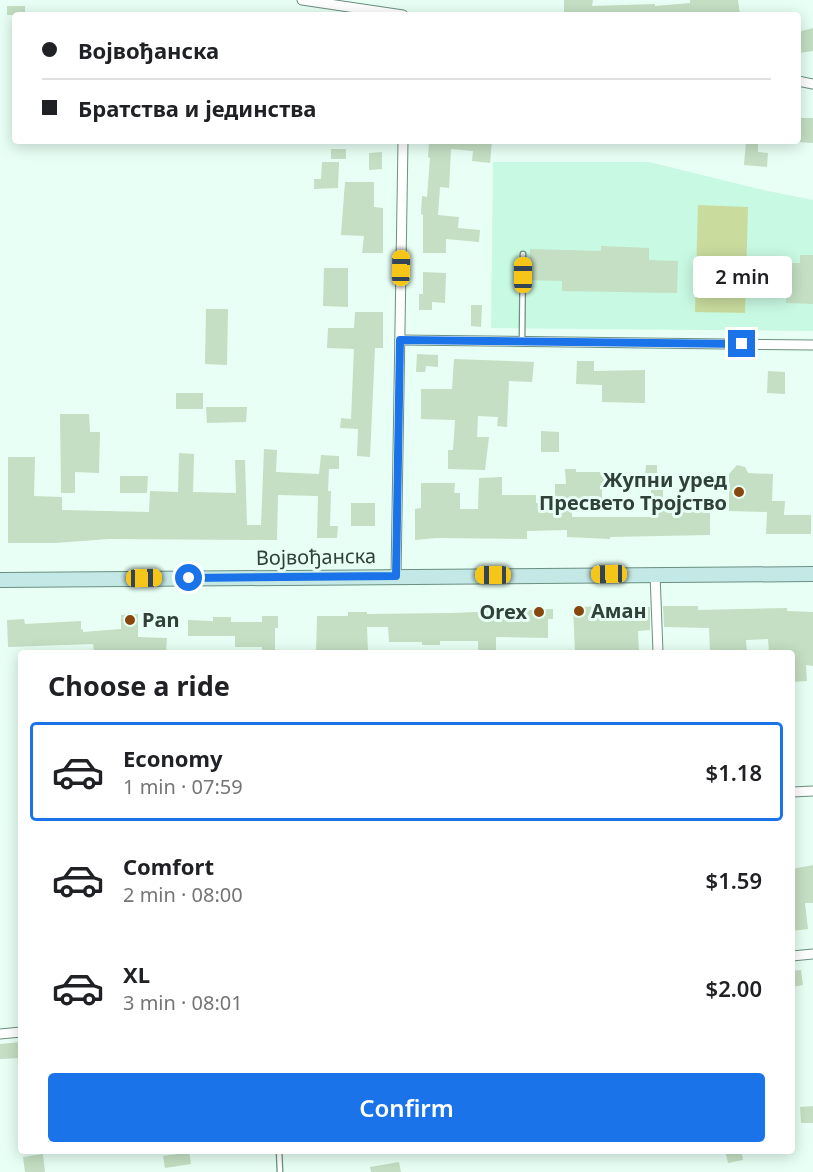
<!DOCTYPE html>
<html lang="en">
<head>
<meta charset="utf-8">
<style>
	:root { --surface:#fff; --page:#f2f2f2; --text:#202124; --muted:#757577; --line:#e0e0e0; --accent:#1a73e8 }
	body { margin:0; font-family:"Noto Sans",sans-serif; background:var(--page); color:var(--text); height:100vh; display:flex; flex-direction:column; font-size:22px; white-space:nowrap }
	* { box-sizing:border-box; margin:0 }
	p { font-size:20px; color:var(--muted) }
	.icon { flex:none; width:33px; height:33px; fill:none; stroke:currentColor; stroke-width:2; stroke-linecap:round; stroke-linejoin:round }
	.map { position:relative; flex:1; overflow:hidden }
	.details { position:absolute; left:18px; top:650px; width:777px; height:504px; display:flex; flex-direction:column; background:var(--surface); border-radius:6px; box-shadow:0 3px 15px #0003 }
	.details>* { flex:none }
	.banner { position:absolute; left:12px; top:12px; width:789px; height:132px; border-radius:6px; box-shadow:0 3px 15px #0003; display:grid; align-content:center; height:132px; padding:0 30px; background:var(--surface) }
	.end { position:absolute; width:27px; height:27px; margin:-14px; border:8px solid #1a73e8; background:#fff; box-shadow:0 0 0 3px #fff }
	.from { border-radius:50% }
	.bubble { position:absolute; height:42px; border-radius:6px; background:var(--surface); box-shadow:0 3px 15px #0003; font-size:20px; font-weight:600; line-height:42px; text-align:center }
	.car { position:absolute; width:18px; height:36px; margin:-18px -9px; border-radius:8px; box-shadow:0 0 4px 2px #0007; background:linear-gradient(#f5c518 24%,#345 0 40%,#f5c518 0 76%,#345 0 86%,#f5c518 0) }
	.banner b { display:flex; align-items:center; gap:21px; height:57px; font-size:22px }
	.banner b+b { border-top:2px solid var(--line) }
	.banner i { width:15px; height:15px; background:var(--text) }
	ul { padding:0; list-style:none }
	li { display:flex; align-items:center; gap:18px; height:99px; margin:0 12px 9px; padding:0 18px; border:3px solid transparent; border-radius:6px }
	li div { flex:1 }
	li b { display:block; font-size:22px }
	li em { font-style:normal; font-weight:600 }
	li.active { border-color:var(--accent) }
	li>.icon { width:54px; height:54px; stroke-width:1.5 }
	h2 { padding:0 30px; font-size:27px; line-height:72px }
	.button { display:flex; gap:12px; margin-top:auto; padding:12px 30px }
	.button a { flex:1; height:69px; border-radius:6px; background:var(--accent); color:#fff; font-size:24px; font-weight:600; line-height:69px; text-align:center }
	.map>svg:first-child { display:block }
</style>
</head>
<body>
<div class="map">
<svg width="813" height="1172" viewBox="0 0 813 1172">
	<rect width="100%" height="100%" fill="#e7fff4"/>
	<path fill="#c8f9e3" d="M 493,162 L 649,162 L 763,190 L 813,200 L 813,331 L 491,328 Z"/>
	<path fill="#c9dc9e" d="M 698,205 L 748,207 L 745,313 L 695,312 Z"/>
	<g fill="#c4dfc3">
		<path d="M 564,0 L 593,0 L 592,6 L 655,4 L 655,6 L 690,3 L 690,0 L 738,0 L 740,15 L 564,15 Z"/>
		<rect x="7" y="6" width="18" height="9"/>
		<path d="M 813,28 L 813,51 L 798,53 L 798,32 Z"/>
		<path d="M 799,118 L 813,118 L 813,143 L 799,142 Z"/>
		<path d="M 429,141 L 492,141 L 490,163 L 472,161 L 473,151 L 451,149 L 449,188 L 440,187 L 438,215 L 459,217 L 458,228 L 480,230 L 479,242 L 446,239 L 446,253 L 423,253 L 423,215 L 421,214 L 422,196 L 427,197 L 430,158 L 428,157 Z"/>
		<path d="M 746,141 L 758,141 L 758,152 L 768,153 L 767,167 L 744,165 Z"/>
		<rect x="331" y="149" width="15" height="10"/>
		<path d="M 382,152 L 382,169 L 369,170 L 369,153 Z"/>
		<path d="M 322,162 L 339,162 L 338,188 L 314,189 L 314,179 L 321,179 Z"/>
		<path d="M 345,182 L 374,182 L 374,207 L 383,208 L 383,253 L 362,253 L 364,236 L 341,235 Z"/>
		<path d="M 601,246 L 649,248 L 649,260 L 678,261 L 677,293 L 562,291 L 562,281 L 529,280 L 530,249 L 601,251 Z"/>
		<path d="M 800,255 L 813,255 L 813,304 L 786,303 L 786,291 L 771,291 L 771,263 L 800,263 Z"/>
		<path d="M 324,268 L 348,268 L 348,307 L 323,306 Z"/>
		<path d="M 423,272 L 446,273 L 445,303 L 432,302 L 432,310 L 419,310 L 419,294 L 423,294 Z"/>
		<path d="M 471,305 L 482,305 L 481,327 L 471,326 Z"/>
		<path d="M 206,309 L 228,309 L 227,365 L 205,364 Z"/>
		<path d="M 355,312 L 383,312 L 383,348 L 375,348 L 370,457 L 357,456 L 358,429 L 340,428 L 341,418 L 351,419 L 354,349 L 327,348 L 328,328 L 354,328 Z"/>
		<path d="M 417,354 L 438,355 L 438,367 L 426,366 L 425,372 L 416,372 Z"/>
		<path d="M 454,359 L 534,362 L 532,382 L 509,381 L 507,427 L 497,426 L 498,417 L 478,416 L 477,437 L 489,437 L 485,470 L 448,469 L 448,450 L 453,450 L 455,420 L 421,419 L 421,389 L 452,389 Z"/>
		<path d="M 577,361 L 594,361 L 594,371 L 645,370 L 645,403 L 602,402 L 602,385 L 576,384 Z"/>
		<path d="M 768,371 L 785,372 L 785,394 L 767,393 Z"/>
		<rect x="176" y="393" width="27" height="16"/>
		<path d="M 206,407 L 247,407 L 246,422 L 207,423 Z"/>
		<path d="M 60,414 L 89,414 L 90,432 L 100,432 L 99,473 L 75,472 L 75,493 L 61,493 Z"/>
		<path d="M 541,431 L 559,432 L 559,452 L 541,452 Z"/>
		<path d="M 264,449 L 277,450 L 276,472 L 319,474 L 321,455 L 339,456 L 339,469 L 329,469 L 328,491 L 331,491 L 330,526 L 338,526 L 337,538 L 317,538 L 318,496 L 278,495 L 277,540 L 109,539 L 55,543 L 8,543 L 8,457 L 35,457 L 34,496 L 62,497 L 62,510 L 149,512 L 150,491 L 178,492 L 179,453 L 194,454 L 193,492 L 236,493 L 235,460 L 245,460 L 247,525 L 261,525 Z"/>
		<path d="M 646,465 L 657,465 L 657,477 L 645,476 Z"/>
		<path d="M 737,465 L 745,467 L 748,473 L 773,474 L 772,501 L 785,501 L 784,515 L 811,515 L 811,534 L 766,534 L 767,512 L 729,511 L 729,474 Z"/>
		<path d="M 565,469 L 576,469 L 576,472 L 612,472 L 612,476 L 631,475 L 632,485 L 602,486 L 602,500 L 572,501 L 572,517 L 651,517 L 651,483 L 663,483 L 663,505 L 710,505 L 710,535 L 610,537 L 610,539 L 567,537 L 567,530 L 527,531 L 527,539 L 436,538 L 415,540 L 415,509 L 421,508 L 421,483 L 455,483 L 454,493 L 460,493 L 460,509 L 478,509 L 479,478 L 502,477 L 502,495 L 536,495 L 536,503 L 555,503 L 555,484 L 566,484 Z"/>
		<path d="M 120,476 L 148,476 L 147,493 L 120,493 Z"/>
		<rect x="351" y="503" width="24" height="23"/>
		<path d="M 613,606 L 614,609 L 650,607 L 650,630 L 638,631 L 639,652 L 575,652 L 573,607 Z"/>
		<path d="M 663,606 L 698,606 L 698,610 L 787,608 L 787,611 L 813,612 L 813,666 L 806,665 L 807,681 L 792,682 L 792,652 L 769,652 L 768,639 L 746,640 L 747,652 L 710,652 L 709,628 L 664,627 Z"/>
		<path d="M 553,609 L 553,619 L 548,619 L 548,638 L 496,637 L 496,651 L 478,651 L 478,641 L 440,641 L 440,645 L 422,645 L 422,642 L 389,642 L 388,627 L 367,627 L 368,652 L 316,652 L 317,616 L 348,616 L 348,612 L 367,612 L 367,614 L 451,613 Z"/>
		<path d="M 138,614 L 138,637 L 167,638 L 166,652 L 94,652 L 93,644 L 8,647 L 7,620 L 24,619 L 25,624 L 81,621 L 81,630 L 83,629 L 83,632 L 121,629 L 121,615 Z"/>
		<path d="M 262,616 L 278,616 L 278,628 L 275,628 L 275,652 L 262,652 L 262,647 L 235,647 L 235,636 L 188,636 L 188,620 L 213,621 L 213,617 L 231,617 L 231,622 L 262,622 Z"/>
		<path d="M 813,865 L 813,903 L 805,903 L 808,929 L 792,931 L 792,869 Z"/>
		<path d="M 801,970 L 803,985 L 792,987 L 792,971 Z"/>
		<path d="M 21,1042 L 21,1058 L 0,1059 L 0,1044 Z"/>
		<path d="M 813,1106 L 813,1123 L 801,1123 L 800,1107 Z"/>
		<path d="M 177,1150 L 189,1150 L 191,1164 L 165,1168 L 163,1156 L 178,1154 Z"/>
		<path d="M 725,1150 L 741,1150 L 743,1160 L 728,1163 Z"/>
		<path d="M 43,1154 L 45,1172 L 25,1172 L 23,1157 Z"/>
		<path d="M 399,1162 L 401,1172 L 371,1172 L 370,1167 Z"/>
	</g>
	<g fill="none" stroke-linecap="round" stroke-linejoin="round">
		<defs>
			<g id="service">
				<path d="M 522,341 L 523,254"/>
				<path d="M 279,1150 L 280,1172"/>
			</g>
			<g id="minor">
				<path d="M 302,0 L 403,15"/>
				<path d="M 798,81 L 813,84"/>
				<path d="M 400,340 L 813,345"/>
				<path d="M 655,574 L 658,652"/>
				<path d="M 396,576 L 403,141"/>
				<path d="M 792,792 L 813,791"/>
				<path d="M 792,956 L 813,954"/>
				<path d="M 0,1034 L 21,1032"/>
			</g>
			<path id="secondary" d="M 0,580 L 813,574"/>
		</defs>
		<use href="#service" stroke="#6b9080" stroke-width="7"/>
		<use href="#minor" stroke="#6b9080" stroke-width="11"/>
		<use href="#secondary" stroke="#6b9080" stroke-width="16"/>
		<use href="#service" stroke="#fff" stroke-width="4.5"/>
		<use href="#minor" stroke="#fff" stroke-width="9"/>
		<use href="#secondary" stroke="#c3e8e6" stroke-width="14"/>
	</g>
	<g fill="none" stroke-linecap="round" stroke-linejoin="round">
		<path stroke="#1a73e8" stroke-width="8" d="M 189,578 L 396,576 L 400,340 L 742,344"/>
	</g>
	<g fill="#87470f" stroke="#e7fff4" stroke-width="2">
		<circle cx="739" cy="492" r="6"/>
		<circle cx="579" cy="611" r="6"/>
		<circle cx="539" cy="612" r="6"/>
		<circle cx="130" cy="620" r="6"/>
	</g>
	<g text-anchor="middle" stroke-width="6" stroke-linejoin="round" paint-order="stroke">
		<g font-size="20" font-weight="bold" fill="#31413a" stroke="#e7fff4" text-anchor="end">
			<text x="727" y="487">Жупни уред<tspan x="727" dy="23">Пресвето Тројство</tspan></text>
			<text x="591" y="618" text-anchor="start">Аман</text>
			<text x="527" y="619">Orex</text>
			<text x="142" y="627" text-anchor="start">Pan</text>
		</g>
		<g font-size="20" fill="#31413a" stroke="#e7fff4">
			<text transform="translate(316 557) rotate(-1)" y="7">Војвођанска</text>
		</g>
	</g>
</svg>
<i class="end from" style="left:189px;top:578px"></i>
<i class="end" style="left:742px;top:344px"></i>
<div class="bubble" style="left:693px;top:256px;width:99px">2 min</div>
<i class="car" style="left:401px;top:268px;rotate:1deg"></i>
<i class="car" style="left:523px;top:275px;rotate:0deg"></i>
<i class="car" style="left:609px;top:574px;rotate:269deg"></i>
<i class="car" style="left:493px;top:575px;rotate:270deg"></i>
<i class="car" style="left:144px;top:578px;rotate:89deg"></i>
<div class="banner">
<b><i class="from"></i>Војвођанска</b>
<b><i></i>Братства и јединства</b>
</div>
<section class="details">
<h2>Choose a ride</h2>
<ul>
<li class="active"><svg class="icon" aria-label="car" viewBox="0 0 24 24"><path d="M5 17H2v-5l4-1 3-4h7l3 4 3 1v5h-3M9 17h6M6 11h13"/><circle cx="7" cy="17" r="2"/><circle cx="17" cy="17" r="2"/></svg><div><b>Economy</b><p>1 min · 07:59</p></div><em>$1.18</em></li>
<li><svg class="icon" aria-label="car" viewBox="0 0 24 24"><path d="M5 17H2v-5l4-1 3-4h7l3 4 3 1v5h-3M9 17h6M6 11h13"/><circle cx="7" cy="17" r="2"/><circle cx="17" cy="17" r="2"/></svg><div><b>Comfort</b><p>2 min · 08:00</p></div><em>$1.59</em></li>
<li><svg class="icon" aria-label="car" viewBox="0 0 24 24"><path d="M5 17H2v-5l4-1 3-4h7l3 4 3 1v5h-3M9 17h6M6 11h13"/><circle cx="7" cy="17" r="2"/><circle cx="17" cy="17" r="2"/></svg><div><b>XL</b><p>3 min · 08:01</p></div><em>$2.00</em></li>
</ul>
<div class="button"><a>Confirm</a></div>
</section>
</div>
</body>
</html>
